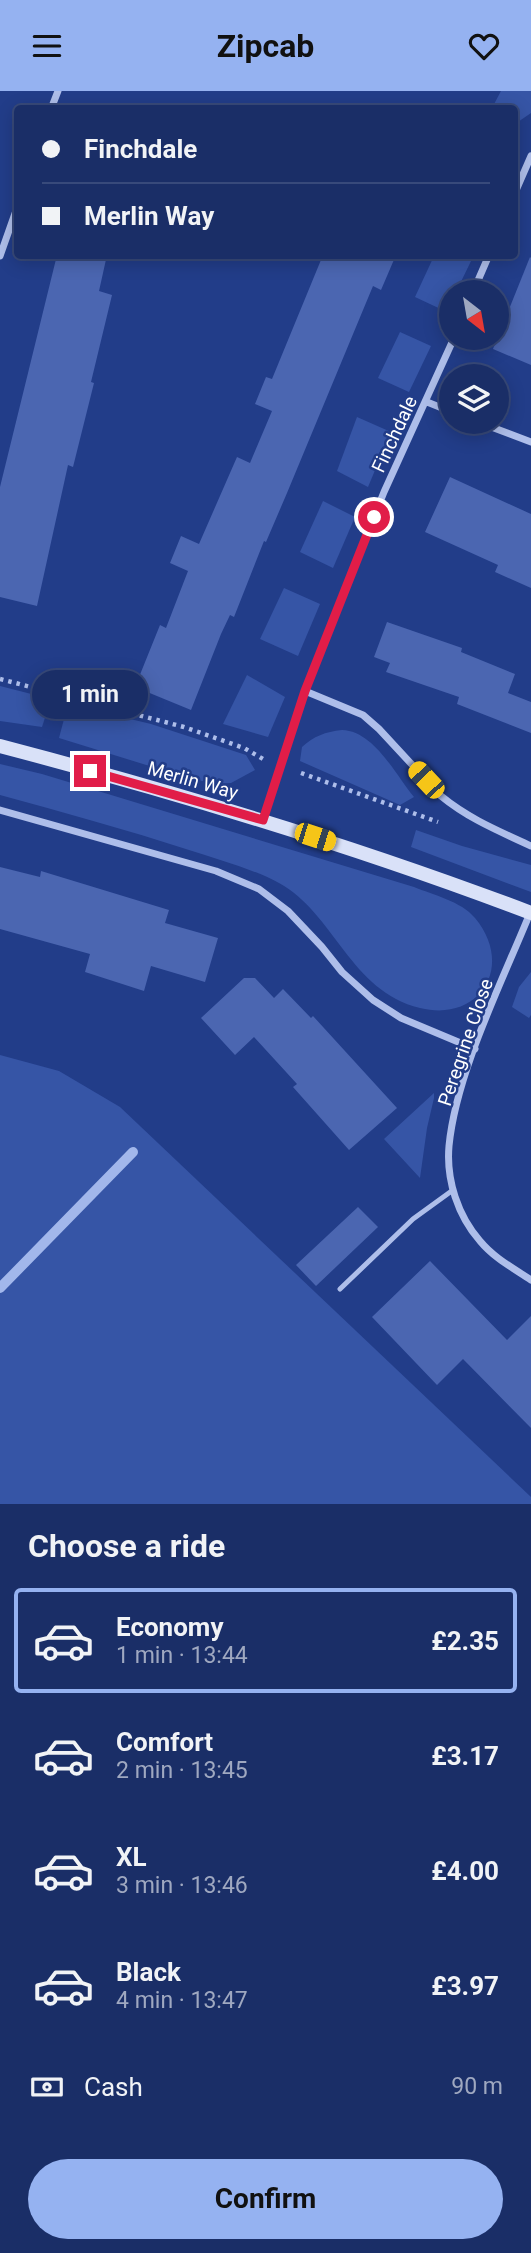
<!DOCTYPE html>
<html lang="en">
<head>
<meta charset="utf-8">
<style>
	:root { --surface:#1a2e67; --page:#273a70; --text:#f1f3f6; --muted:#9fa8c0; --line:#384a7b; --accent:#95b2f1 }
	body { margin:0; font-family:Roboto,sans-serif; background:var(--page); color:var(--text); height:100vh; display:flex; flex-direction:column; font-size:26px; white-space:nowrap }
	* { box-sizing:border-box; margin:0 }
	p { font-size:23px; color:var(--muted) }
	.icon { flex:none; width:38px; height:38px; fill:none; stroke:currentColor; stroke-width:2; stroke-linecap:round; stroke-linejoin:round }
	.map { position:relative; height:1413px; overflow:hidden }
	.details { display:flex; flex-direction:column; background:var(--surface); flex:1 }
	.details>* { flex:none }
	.guide { position:absolute; left:14px; top:14px; width:504px; height:154px; border-radius:7px; box-shadow:0 4px 18px #0003,0 0 0 2px var(--line); display:grid; align-content:center; height:154px; padding:0 28px; background:var(--surface) }
	.needle { width:46px; rotate:149deg }
	.tools { position:absolute; left:439px; top:189px; display:grid; gap:14px }
	.tools a { display:grid; place-items:center; width:70px; height:70px; border-radius:50%; background:var(--surface); box-shadow:0 4px 18px #0003,0 0 0 2px var(--line); font-size:35px }
	.end { position:absolute; width:32px; height:32px; margin:-16px; border:9px solid #e11d48; background:#fff; box-shadow:0 0 0 4px #fff }
	.from { border-radius:50% }
	.bubble { position:absolute; height:49px; border-radius:24px; background:var(--surface); box-shadow:0 4px 18px #0003,0 0 0 2px var(--line); font-size:23px; font-weight:700; line-height:49px; text-align:center }
	.car { position:absolute; width:21px; height:42px; margin:-21px -10px; border-radius:9px; box-shadow:0 0 5px 2px #0007; background:linear-gradient(#f5c518 24%,#345 0 40%,#f5c518 0 76%,#345 0 86%,#f5c518 0) }
	.guide b { display:flex; align-items:center; gap:24px; height:66px; font-size:26px }
	.guide b+b { border-top:2px solid var(--line) }
	.guide i { width:18px; height:18px; background:var(--text) }
	ul { padding:0; list-style:none }
	li { display:flex; align-items:center; gap:21px; height:105px; margin:0 14px 10px; padding:0 14px; border:4px solid transparent; border-radius:7px }
	li div { flex:1 }
	li b { display:block; font-size:26px }
	li em { font-style:normal; font-weight:700 }
	li.active { border-color:var(--accent) }
	li>.icon { width:63px; height:63px; stroke-width:1.5 }
	h2 { padding:0 28px; font-size:32px; line-height:84px }
	.pay { display:flex; align-items:center; gap:18px; height:77px; padding:0 28px; font-size:26px }
	.pay p { margin-inline-start:auto }
	.action { display:flex; gap:14px; margin-top:auto; padding:14px 28px }
	.action a { flex:1; height:80px; border-radius:42px; background:var(--accent); color:#111; font-size:28px; font-weight:700; line-height:80px; text-align:center }
	header { display:flex; justify-content:space-between; align-items:center; height:91px; padding:0 28px; background:var(--accent); color:#111; font-size:32px; font-weight:700 }
	.map>svg:first-child { display:block }
</style>
</head>
<body>
<header><svg class="icon" aria-label="menu" viewBox="0 0 24 24"><path d="M4 6h16M4 12h16M4 18h16"/></svg>Zipcab<svg class="icon" aria-label="heart" viewBox="0 0 24 24"><path d="M12 20l-8-8c-3-5 5-10 8-4 3-6 11-1 8 4z"/></svg></header>
<div class="map">
<svg width="531" height="1413" viewBox="0 0 531 1413">
	<rect width="100%" height="100%" fill="#223d89"/>
	<g fill="#3655a6">
		<path d="M 501,0 L 531,0 L 531,22 L 515,33 L 514,18 L 492,17 Z"/>
		<path d="M 434,165 L 463,165 L 472,168 L 456,201 L 452,201 L 451,211 L 447,221 L 415,206 Z"/>
		<path d="M 400,241 L 431,255 L 409,301 L 378,287 Z"/>
		<path d="M 357,326 L 391,341 L 368,396 L 337,380 Z"/>
		<path d="M 323,410 L 355,426 L 333,477 L 300,461 Z"/>
		<path d="M 284,497 L 320,513 L 298,565 L 260,548 Z"/>
		<path d="M 247,584 L 285,606 L 268,646 L 223,633 Z"/>
		<path d="M 0,595 L 51,608 L 42,636 L 0,630 Z"/>
		<path d="M 68,613 L 151,633 L 246,664 L 255,679 L 231,692 L 215,693 L 185,686 L 59,647 Z"/>
		<path d="M 342,639 C 374,640 395,683 414,706 L 400,714 L 300,670 L 302,656 C 314,645 325,641 342,639 Z"/>
		<path d="M 0,673 L 42,683 L 414,796 C 433,804 461,810 475,827 C 515,875 480,932 420,917 C 350,900 335,823 279,792 C 251,777 219,769 189,759 C 127,739 63,721 0,704 Z"/>
		<path d="M 416,739 L 462,755 L 531,774 L 531,801 L 411,756 Z"/>
		<path d="M 531,881 L 531,924 L 529,927 L 512,916 L 519,896 Z"/>
		<path d="M 0,964 L 59,980 L 120,1016 L 531,1406 L 531,1413 L 0,1413 Z"/>
		<path d="M 434,1002 L 434,1007 L 427,1037 L 420,1087 L 384,1048 Z"/>
	</g>
	<g fill="none" stroke-linecap="round" stroke-linejoin="round">
		<path stroke="#a2b7eb" stroke-width="10" d="M 0,1197 L 133,1061"/>
	</g>
	<g fill="#4b66b1">
		<path d="M 57,164 L 107,164 L 99,200 L 112,204 L 91,291 L 94,292 L 73,376 L 68,374 L 37,515 L 0,506 L 0,396 Z"/>
		<path d="M 323,164 L 396,164 L 381,199 L 373,195 L 287,402 L 266,451 L 264,450 L 234,526 L 230,524 L 221,543 L 191,619 L 135,596 L 160,534 L 166,537 L 188,480 L 170,472 L 181,445 L 199,453 L 237,366 L 250,372 L 272,320 L 255,313 L 266,286 L 272,288 Z"/>
		<path d="M 530,166 L 531,167 L 531,274 L 493,258 Z"/>
		<path d="M 450,386 L 531,423 L 531,497 L 495,481 L 498,474 L 425,441 Z"/>
		<path d="M 387,531 L 462,557 L 461,561 L 515,583 L 508,602 L 531,611 L 531,642 L 457,613 L 459,606 L 386,581 L 390,572 L 374,566 Z"/>
		<path d="M 0,776 L 40,786 L 41,780 L 169,819 L 165,832 L 218,847 L 205,891 L 151,875 L 144,900 L 85,881 L 90,863 L 0,838 Z"/>
		<path d="M 244,887 L 255,887 L 274,907 L 283,898 L 311,927 L 313,925 L 397,1017 L 349,1059 L 293,996 L 297,993 L 254,946 L 235,964 L 201,927 Z"/>
		<path d="M 358,1116 L 378,1136 L 316,1195 L 296,1174 Z"/>
		<path d="M 430,1170 L 507,1249 L 531,1225 L 531,1337 L 463,1268 L 437,1294 L 372,1226 Z"/>
	</g>
	<g fill="none" stroke-linecap="round" stroke-linejoin="round">
		<g stroke="#aebeea" stroke-width="4.5" stroke-dasharray="3.5 5" stroke-linecap="butt">
			<path d="M 0,588 L 184,636 L 244,657 L 263,668"/>
			<path d="M 301,682 L 438,731"/>
		</g>
		<path stroke="#aebeea" stroke-width="5" d="M 340,1198 L 413,1128 L 453,1099"/>
		<g stroke="#aebeea" stroke-width="7">
			<path d="M 51,18 L 58,0"/>
			<path d="M 514,104 L 531,65"/>
			<path d="M 0,165 L 18,114"/>
			<path d="M 473,201 L 489,164"/>
			<path d="M 427,311 L 452,321"/>
			<path d="M 478,331 L 531,351"/>
			<path d="M 305,600 L 363,624 L 379,638 L 441,705 C 469,728 499,740 531,755"/>
			<path d="M 0,719 L 216,780 L 259,798 L 288,820 L 322,856 L 342,881 L 373,909 L 401,927 L 475,958"/>
			<path d="M 263,729 L 305,600 L 384,401 L 454,247"/>
			<path d="M 530,822 C 502,891 456,982 449,1055 C 446,1089 458,1125 480,1150 C 494,1167 513,1177 531,1189"/>
		</g>
		<path stroke="#d9e1f8" stroke-width="14" d="M 0,655 C 179,702 358,756 531,822"/>
	</g>
	<g fill="none" stroke-linecap="round" stroke-linejoin="round">
		<path stroke="#e11d48" stroke-width="9" d="M 90,680 L 263,729 L 305,600 L 374,426"/>
	</g>
	<g text-anchor="middle" stroke-width="5" stroke-linejoin="round" paint-order="stroke">
		<g font-size="19" fill="#fff" stroke="#223d89">
			<text transform="translate(394 343) rotate(-65)" y="7">Finchdale</text>
			<text transform="translate(193 689) rotate(16)" y="7">Merlin Way</text>
			<text transform="translate(465 951) rotate(-71)" y="7">Peregrine Close</text>
		</g>
	</g>
</svg>
<div class="tools">
<a><svg class="needle" viewBox="-14 -14 28 28"><path d="M0-13l5 13h-10z" fill="#e53935"/><path d="M0 13l5-13h-10z" fill="#9fa8c0"/></svg></a>
<a><svg class="icon" aria-label="layers" viewBox="0 0 24 24"><path d="M12 4l9 5-9 5-9-5zM3 14l9 5 9-5"/></svg></a>
</div>
<i class="end from" style="left:374px;top:426px"></i>
<i class="end" style="left:90px;top:680px"></i>
<div class="bubble" style="left:32px;top:579px;width:116px">1 min</div>
<i class="car" style="left:426px;top:689px;rotate:317deg"></i>
<i class="car" style="left:315px;top:746px;rotate:108deg"></i>
<div class="guide">
<b><i class="from"></i>Finchdale</b>
<b><i></i>Merlin Way</b>
</div>
</div>
<section class="details">
<h2>Choose a ride</h2>
<ul>
<li class="active"><svg class="icon" aria-label="car" viewBox="0 0 24 24"><path d="M5 17H2v-5l4-1 3-4h7l3 4 3 1v5h-3M9 17h6M6 11h13"/><circle cx="7" cy="17" r="2"/><circle cx="17" cy="17" r="2"/></svg><div><b>Economy</b><p>1 min · 13:44</p></div><em>£2.35</em></li>
<li><svg class="icon" aria-label="car" viewBox="0 0 24 24"><path d="M5 17H2v-5l4-1 3-4h7l3 4 3 1v5h-3M9 17h6M6 11h13"/><circle cx="7" cy="17" r="2"/><circle cx="17" cy="17" r="2"/></svg><div><b>Comfort</b><p>2 min · 13:45</p></div><em>£3.17</em></li>
<li><svg class="icon" aria-label="car" viewBox="0 0 24 24"><path d="M5 17H2v-5l4-1 3-4h7l3 4 3 1v5h-3M9 17h6M6 11h13"/><circle cx="7" cy="17" r="2"/><circle cx="17" cy="17" r="2"/></svg><div><b>XL</b><p>3 min · 13:46</p></div><em>£4.00</em></li>
<li><svg class="icon" aria-label="car" viewBox="0 0 24 24"><path d="M5 17H2v-5l4-1 3-4h7l3 4 3 1v5h-3M9 17h6M6 11h13"/><circle cx="7" cy="17" r="2"/><circle cx="17" cy="17" r="2"/></svg><div><b>Black</b><p>4 min · 13:47</p></div><em>£3.97</em></li>
</ul>
<div class="pay"><svg class="icon" aria-label="cash" viewBox="0 0 24 24"><path d="M3 7h18v10H3z"/><circle cx="12" cy="12" r="2"/></svg>Cash<p>90 m</p></div>
<div class="action"><a>Confirm</a></div>
</section>
</body>
</html>
